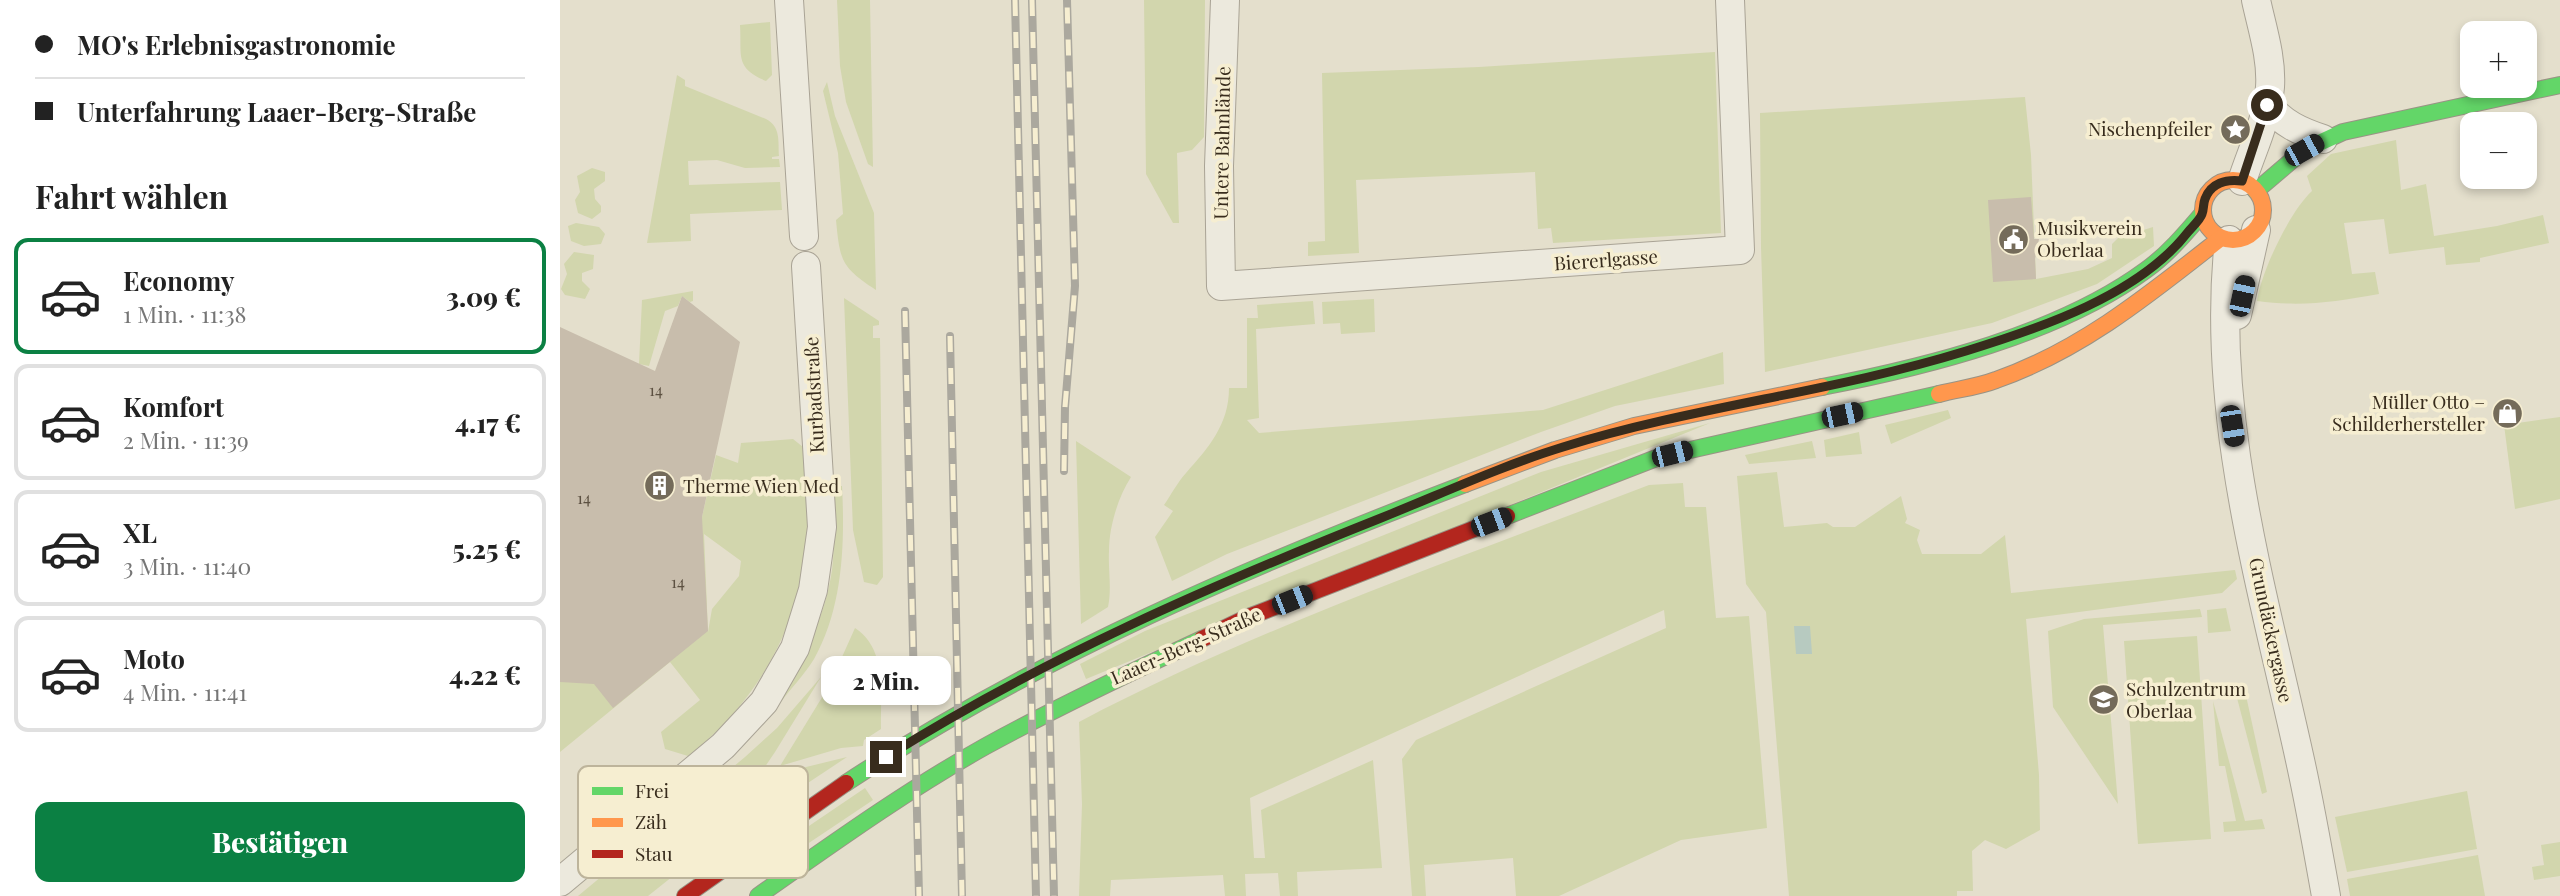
<!DOCTYPE html>
<html lang="de">
<head>
<meta charset="utf-8">
<style>
	:root { --surface:#fff; --page:#f6f6f6; --text:#222; --muted:#767676; --line:#e0e0e0; --accent:#0b8043 }
	body { margin:0; font-family:"Playfair Display",serif; background:var(--page); color:var(--text); height:100vh; display:flex; flex-direction:column; font-size:26px; white-space:nowrap }
	* { box-sizing:border-box; margin:0 }
	p { font-size:23px; color:var(--muted) }
	.icon { flex:none; width:38px; height:38px; fill:none; stroke:currentColor; stroke-width:2; stroke-linecap:round; stroke-linejoin:round }
	.map { position:relative; flex:1; overflow:hidden }
	.panel { display:flex; flex-direction:column; background:var(--surface); width:560px }
	.panel>* { flex:none }
	.banner { display:grid; align-content:center; height:154px; padding:0 35px; background:var(--surface) }
	.buttons { position:absolute; left:1900px; top:21px; display:grid; gap:14px }
	.buttons a { display:grid; place-items:center; width:77px; height:77px; border-radius:14px; background:var(--surface); box-shadow:0 4px 10px #0003; font-size:35px }
	.end { position:absolute; width:32px; height:32px; margin:-16px; border:9px solid #382c1d; background:#fff; box-shadow:0 0 0 4px #fff }
	.from { border-radius:50% }
	.bubble { position:absolute; height:49px; border-radius:14px; background:var(--surface); box-shadow:0 4px 10px #0003; font-size:23px; font-weight:800; line-height:49px; text-align:center }
	.car { position:absolute; width:21px; height:42px; margin:-21px -10px; border-radius:9px; box-shadow:0 0 5px 2px #0007; background:linear-gradient(#222 24%,#8ab4d8 0 40%,#222 0 76%,#8ab4d8 0 86%,#222 0) }
	.banner b { display:flex; align-items:center; gap:24px; height:66px; font-size:26px }
	.banner b+b { border-top:2px solid var(--line) }
	.banner i { width:18px; height:18px; background:var(--text) }
	ul { padding:0; list-style:none }
	li { display:flex; align-items:center; gap:21px; height:116px; margin:0 14px 10px; padding:0 21px; border:4px solid var(--line); border-radius:14px }
	li div { flex:1 }
	li b { display:block; font-size:26px }
	li em { font-style:normal; font-weight:800 }
	li.selected { border-color:var(--accent) }
	li>.icon { width:63px; height:63px; stroke-width:1.5 }
	h2 { padding:0 35px; font-size:32px; line-height:84px }
	.cta { display:flex; gap:14px; margin-top:auto; padding:14px 35px }
	.cta a { flex:1; height:80px; border-radius:14px; background:var(--accent); color:#fff; font-size:28px; font-weight:800; line-height:80px; text-align:center }
	main { display:flex; flex:1; min-height:0 }
	.map>svg:first-child { display:block }
</style>
</head>
<body>
<main>
<section class="panel">
<div class="banner">
<b><i class="from"></i>MO's Erlebnisgastronomie</b>
<b><i></i>Unterfahrung Laaer-Berg-Straße</b>
</div>
<h2>Fahrt wählen</h2>
<ul>
<li class="selected"><svg class="icon" aria-label="car" viewBox="0 0 24 24"><path d="M5 17H2v-5l4-1 3-4h7l3 4 3 1v5h-3M9 17h6M6 11h13"/><circle cx="7" cy="17" r="2"/><circle cx="17" cy="17" r="2"/></svg><div><b>Economy</b><p>1 Min. · 11:38</p></div><em>3.09 €</em></li>
<li><svg class="icon" aria-label="car" viewBox="0 0 24 24"><path d="M5 17H2v-5l4-1 3-4h7l3 4 3 1v5h-3M9 17h6M6 11h13"/><circle cx="7" cy="17" r="2"/><circle cx="17" cy="17" r="2"/></svg><div><b>Komfort</b><p>2 Min. · 11:39</p></div><em>4.17 €</em></li>
<li><svg class="icon" aria-label="car" viewBox="0 0 24 24"><path d="M5 17H2v-5l4-1 3-4h7l3 4 3 1v5h-3M9 17h6M6 11h13"/><circle cx="7" cy="17" r="2"/><circle cx="17" cy="17" r="2"/></svg><div><b>XL</b><p>3 Min. · 11:40</p></div><em>5.25 €</em></li>
<li><svg class="icon" aria-label="car" viewBox="0 0 24 24"><path d="M5 17H2v-5l4-1 3-4h7l3 4 3 1v5h-3M9 17h6M6 11h13"/><circle cx="7" cy="17" r="2"/><circle cx="17" cy="17" r="2"/></svg><div><b>Moto</b><p>4 Min. · 11:41</p></div><em>4.22 €</em></li>
</ul>
<div class="cta"><a>Bestätigen</a></div>
</section>
<div class="map">
<svg width="2000" height="896" viewBox="0 0 2000 896">
	<rect width="100%" height="100%" fill="#e4dfcc"/>
	<g fill="#d2d6ad" fill-rule="evenodd">
		<path d="M 277,0 L 310,0 L 313,167 L 308,164 L 286,102 L 280,66 Z"/>
		<path d="M 584,0 L 645,0 L 644,137 L 632,150 L 617,153 L 619,223 L 613,223 L 586,174 Z"/>
		<path d="M 210,22 L 212,75 L 206,81 C 174,67 182,56 180,25 Z"/>
		<path d="M 1155,52 L 1161,233 L 993,243 L 991,228 L 978,229 L 975,172 L 796,180 L 799,253 L 748,256 L 748,242 L 765,241 L 762,73 L 919,67 Z"/>
		<path d="M 117,75 L 125,80 L 125,86 L 206,119 C 221,127 218,141 219,156 L 212,157 L 212,159 L 219,159 L 220,167 L 185,168 L 157,160 L 128,161 L 129,185 L 220,182 L 222,210 L 130,214 L 131,241 L 87,243 Z"/>
		<path d="M 267,82 L 275,116 L 314,213 L 316,290 C 281,267 280,261 276,220 L 283,214 L 278,153 L 263,91 Z"/>
		<path d="M 1465,97 L 1471,155 L 1476,279 L 1528,269 L 1552,258 L 1552,244 L 1558,238 L 1593,227 L 1594,246 L 1537,284 L 1432,323 L 1205,372 L 1201,247 L 1200,113 Z"/>
		<path d="M 1836,140 L 1841,190 L 1866,184 L 1874,236 L 1937,226 L 1983,215 L 1989,243 L 1920,258 L 1920,262 L 1886,265 L 1884,247 L 1829,254 L 1824,219 L 1784,223 L 1792,274 L 1815,272 L 1819,294 C 1774,302 1742,307 1697,301 C 1701,272 1730,211 1752,191 L 1747,176 L 1771,154 Z"/>
		<path d="M 32,168 L 45,172 L 45,181 L 34,189 L 35,199 L 41,206 L 41,212 L 32,219 L 18,213 L 15,200 L 20,192 L 17,176 Z"/>
		<path d="M 16,223 L 39,227 L 45,234 L 41,244 L 24,246 L 11,241 L 8,226 Z"/>
		<path d="M 14,252 L 34,255 L 33,269 L 22,273 L 22,281 L 30,289 L 25,299 L 5,295 L 1,289 L 7,274 L 4,264 Z"/>
		<path d="M 133,291 L 133,301 L 130,302 L 122,296 L 118,306 L 105,311 L 89,366 L 79,364 L 82,300 Z"/>
		<path d="M 284,298 L 319,321 L 319,325 L 313,326 L 313,338 L 320,338 L 323,577 L 317,585 L 304,582 L 293,530 Z"/>
		<path d="M 814,299 L 815,332 L 781,334 L 780,323 L 763,324 L 762,302 Z"/>
		<path d="M 753,301 L 755,324 L 696,329 L 699,418 L 687,420 L 699,433 L 983,410 L 1163,352 L 1164,384 L 1055,406 L 981,432 L 667,554 L 612,581 L 595,537 L 613,511 L 604,505 C 611,495 617,483 626,473 C 648,448 669,425 669,388 L 687,388 L 687,318 L 698,318 L 697,305 Z"/>
		<path d="M 1388,410 L 1391,418 L 1331,444 L 1325,425 Z"/>
		<path d="M 2000,417 L 2000,499 L 1955,509 L 1944,425 Z"/>
		<path d="M 1150,423 L 526,679 L 520,664 L 585,631 L 981,472 Z"/>
		<path d="M 1299,432 L 1302,454 L 1266,457 L 1264,440 Z"/>
		<path d="M 233,439 L 243,447 C 245,480 249,515 246,548 C 239,630 193,706 128,756 L 105,749 L 101,732 L 140,700 L 110,662 L 0,752 L 0,643 L 68,641 L 142,517 L 156,455 L 178,463 L 181,443 ZM 144,534 L 181,561 L 179,576 L 152,609 L 148,632 Z"/>
		<path d="M 516,441 L 571,477 C 558,497 549,527 549,551 C 548,571 552,587 548,607 L 521,624 Z"/>
		<path d="M 1252,441 L 1256,458 L 1189,464 L 1185,455 Z"/>
		<path d="M 1217,472 L 1224,527 L 1267,523 L 1273,527 L 1295,527 L 1341,496 L 1347,519 L 1345,523 L 1360,530 L 1357,540 L 1362,554 L 1421,554 L 1445,535 L 1451,593 L 1675,570 L 1677,579 L 1662,593 L 1466,619 L 1479,775 L 1480,830 L 1446,849 L 1425,840 L 1412,851 L 1413,891 L 1397,891 L 1397,896 L 1229,896 L 1206,612 L 1186,584 L 1177,476 Z"/>
		<path d="M 1123,483 L 1125,507 L 1146,507 L 1156,618 L 1189,616 L 1207,828 L 1121,840 L 999,896 L 956,896 L 953,858 L 864,865 L 866,896 L 852,896 L 842,759 L 856,740 L 1106,628 L 1104,610 L 690,798 L 694,858 L 705,858 L 701,810 L 813,760 L 822,868 L 737,872 L 738,896 L 720,896 L 718,873 L 685,874 L 686,896 L 665,896 L 663,875 L 551,880 L 550,896 L 519,896 L 522,804 L 519,722 C 701,626 897,559 1089,485 Z"/>
		<path d="M 278,486 L 282,486 C 285,543 283,608 254,659 C 245,674 231,688 221,702 L 218,700 C 243,660 265,618 272,570 C 275,545 274,519 274,493 Z"/>
		<path d="M 1666,608 L 1671,631 L 1648,633 L 1647,610 Z"/>
		<path d="M 1640,609 L 1642,617 L 1543,625 L 1558,804 L 1493,707 L 1488,631 L 1524,619 Z"/>
		<path d="M 295,628 C 328,650 320,694 321,729 L 304,740 L 303,746 L 281,748 L 220,766 L 269,686 Z"/>
		<path d="M 1637,636 L 1651,839 L 1578,844 L 1564,641 Z"/>
		<path d="M 261,677 L 215,752 L 152,845 L 88,896 L 18,896 L 185,757 L 217,728 Z"/>
		<path d="M 1685,691 L 1707,792 L 1702,794 L 1676,694 Z"/>
		<path d="M 1653,701 L 1685,821 L 1702,819 L 1705,829 L 1664,832 L 1663,822 L 1676,821 L 1665,766 L 1659,766 Z"/>
		<path d="M 287,757 L 183,826 L 180,823 L 209,782 L 238,769 Z"/>
		<path d="M 305,788 L 313,800 L 222,861 L 215,849 Z"/>
		<path d="M 1907,791 L 1917,849 L 1787,872 L 1775,817 Z"/>
		<path d="M 2000,842 L 2000,876 L 1974,880 L 1972,867 L 1984,865 L 1981,845 Z"/>
		<path d="M 1918,855 L 1925,896 L 1790,896 L 1787,879 Z"/>
	</g>
	<path fill="#b7cac0" d="M 1234,626 L 1250,626 L 1252,654 L 1236,654 Z"/>
	<g fill="#c8bdac">
		<path d="M 1471,197 L 1474,239 L 1479,239 L 1475,259 L 1476,279 L 1433,282 L 1428,200 Z"/>
		<path d="M 122,296 L 180,342 L 142,517 L 148,631 L 53,708 L 34,684 L 0,682 L 0,327 L 95,371 Z"/>
	</g>
	<g fill="none" stroke-linecap="round" stroke-linejoin="round">
		<defs>
			<g id="street">
				<path d="M 229,0 L 244,236"/>
				<path d="M 665,0 L 659,166 L 661,286 L 1180,250 L 1170,0"/>
				<path d="M 1707,105 C 1724,124 1739,131 1763,139"/>
				<path d="M 1682,181 C 1692,150 1707,120 1710,87 C 1712,58 1702,28 1696,0"/>
				<path d="M 1669,240 C 1650,416 1703,590 1740,760 C 1750,805 1758,851 1766,896"/>
				<path d="M 1677,315 L 1696,230"/>
				<path d="M 0,882 L 163,746 L 204,702 L 235,648 L 253,590 L 262,527 L 246,266"/>
			</g>
			<g id="fast">
				<path d="M 1696,191 L 1744,150 L 1783,132 L 2000,85"/>
				<path d="M 1262,387 C 1366,367 1499,334 1586,270 C 1607,255 1625,234 1642,214"/>
				<path d="M 947,516 L 1099,457 L 1379,394"/>
				<path d="M 286,783 C 479,656 690,566 905,484"/>
				<path d="M 198,896 C 272,844 347,790 426,746 C 497,707 569,673 642,639"/>
			</g>
			<g id="slow">
				<circle cx="1673" cy="210" r="30"/>
				<path d="M 1379,394 C 1398,389 1418,387 1436,380 C 1522,350 1591,293 1661,238"/>
				<path d="M 905,484 L 995,450 L 1074,426 L 1262,387"/>
			</g>
			<g id="jam">
				<path d="M 642,639 L 686,618 L 947,516"/>
				<path d="M 125,896 L 286,783"/>
			</g>
		</defs>
		<use href="#street" stroke="#a9a395" stroke-width="30"/>
		<use href="#fast" stroke="#999385" stroke-width="18"/>
		<use href="#slow" stroke="#999385" stroke-width="18"/>
		<use href="#jam" stroke="#999385" stroke-width="18"/>
		<use href="#street" stroke="#ece9dd" stroke-width="28"/>
		<use href="#fast" stroke="#63d668" stroke-width="16"/>
		<use href="#slow" stroke="#ff974d" stroke-width="16"/>
		<use href="#jam" stroke="#b3261e" stroke-width="16"/>
		<defs>
			<g id="rail">
				<path d="M 455,0 L 476,896"/>
				<path d="M 472,0 L 494,896"/>
				<path d="M 345,311 L 359,896"/>
				<path d="M 390,336 L 402,896"/>
				<path d="M 504,471 L 505,407 L 515,286 L 507,0"/>
			</g>
		</defs>
		<use href="#rail" stroke="#aba89e" stroke-width="8"/>
		<use href="#rail" stroke="#f6eed1" stroke-width="5" stroke-dasharray="16" stroke-linecap="butt"/>
	</g>
	<g fill="none" stroke-linecap="round" stroke-linejoin="round">
		<path stroke="#382c1d" stroke-width="9" d="M 326,757 C 482,659 650,586 821,518 C 881,494 941,466 1003,447 C 1135,406 1274,392 1406,351 C 1481,328 1579,295 1628,232 C 1632,227 1640,220 1642,214 C 1644,209 1643,204 1645,199 C 1651,183 1666,179 1682,181 L 1707,105"/>
	</g>
	<defs>
		<symbol id="sight-disc" viewBox="-11 -11 22 22"><circle r="9.5" fill="#746b5a" stroke="#f6eed1"/><path d="M0-6L1.8-2.2L6-1.7L2.9 1.2L3.7 5.4L0 3.3L-3.7 5.4L-2.9 1.2L-6-1.7L-1.8-2.2Z" fill="#fff"/></symbol>
		<symbol id="civic-disc" viewBox="-11 -11 22 22"><circle r="9.5" fill="#746b5a" stroke="#f6eed1"/><path d="M-.6-6.5H3V-4.5H.6V-3L4-1V1h2V6H-6V1h2V-1L-.6-3ZM-1.2 2.5V6h2.4V2.5Z" fill="#fff"/></symbol>
		<symbol id="shop-disc" viewBox="-11 -11 22 22"><circle r="9.5" fill="#746b5a" stroke="#f6eed1"/><path d="M-5-2.5h2.3a2.7 3.5 0 0 1 5.4 0H5L5.5 6h-11ZM-1.5-2.5h3a1.5 2.3 0 0 0-3 0Z" fill="#fff"/></symbol>
		<symbol id="building-disc" viewBox="-11 -11 22 22"><circle r="9.5" fill="#746b5a" stroke="#f6eed1"/><path d="M-4-6H4V6H1V3H-1V6H-4ZM-2.5-4.3h1.7v1.8h-1.7ZM.8-4.3h1.7v1.8H.8ZM-2.5-1h1.7V.8h-1.7ZM.8-1h1.7V.8H.8Z" fill="#fff"/></symbol>
		<symbol id="school-disc" viewBox="-11 -11 22 22"><circle r="9.5" fill="#746b5a" stroke="#f6eed1"/><path d="M0-5L7-2L0 1L-7-2ZM-4 1L0 2.5L4 1V4Q0 6-4 4Z" fill="#fff"/></symbol>
	</defs>
	<g fill-rule="evenodd">
		<use href="#sight-disc" x="1658" y="112" width="35" height="35"/>
		<use href="#civic-disc" x="1436" y="222" width="35" height="35"/>
		<use href="#shop-disc" x="1930" y="396" width="35" height="35"/>
		<use href="#building-disc" x="82" y="468" width="35" height="35"/>
		<use href="#school-disc" x="1526" y="682" width="35" height="35"/>
	</g>
	<g text-anchor="middle" stroke-width="7" stroke-linejoin="round" paint-order="stroke">
		<g font-size="16" fill="#5c5041">
			<text x="96" y="396">14</text>
			<text x="24" y="504">14</text>
			<text x="118" y="588">14</text>
		</g>
		<g font-size="19" fill="#382c1d" stroke="#f6eed1" text-anchor="start">
			<text x="1652" y="136" text-anchor="end">Nischenpfeiler</text>
			<text x="1477" y="235">Musikverein<tspan x="1477" dy="22">Oberlaa</tspan></text>
			<text x="1925" y="409" text-anchor="end">Müller Otto –<tspan x="1925" dy="22">Schilderhersteller</tspan></text>
			<text x="123" y="493">Therme Wien Med</text>
			<text x="1566" y="696">Schulzentrum<tspan x="1566" dy="22">Oberlaa</tspan></text>
		</g>
		<g font-size="19" fill="#382c1d" stroke="#f6eed1">
			<text transform="translate(662 143) rotate(-89)" y="7">Untere Bahnlände</text>
			<text transform="translate(1046 260) rotate(-4)" y="7">Biererlgasse</text>
			<text transform="translate(254 395) rotate(-93)" y="7">Kurbadstraße</text>
			<text transform="translate(1711 630) rotate(78)" y="7">Grundäckergasse</text>
			<text transform="translate(626 646) rotate(-24)" y="7">Laaer-Berg-Straße</text>
		</g>
	</g>
	<rect x="18" y="766" width="230" height="112" rx="10" fill="#f6eed1" stroke="#bdb49b" stroke-width="2"/>
	<rect x="32" y="787" width="31" height="8" fill="#63d668"/>
	<rect x="32" y="818" width="31" height="9" fill="#ff974d"/>
	<rect x="32" y="850" width="31" height="8" fill="#b3261e"/>
	<g font-size="19" fill="#382c1d">
		<text x="75" y="798">Frei</text>
		<text x="75" y="829">Zäh</text>
		<text x="75" y="861">Stau</text>
	</g>
</svg>
<div class="buttons">
<a>+</a>
<a>−</a>
</div>
<i class="end from" style="left:1707px;top:105px"></i>
<i class="end" style="left:326px;top:757px"></i>
<div class="bubble" style="left:261px;top:656px;width:130px">2 Min.</div>
<i class="car" style="left:1744px;top:150px;rotate:61deg"></i>
<i class="car" style="left:1682px;top:296px;rotate:12deg"></i>
<i class="car" style="left:1282px;top:415px;rotate:78deg"></i>
<i class="car" style="left:1672px;top:426px;rotate:171deg"></i>
<i class="car" style="left:1112px;top:454px;rotate:76deg"></i>
<i class="car" style="left:931px;top:522px;rotate:69deg"></i>
<i class="car" style="left:732px;top:600px;rotate:68deg"></i>
</div>
</main>
</body>
</html>
